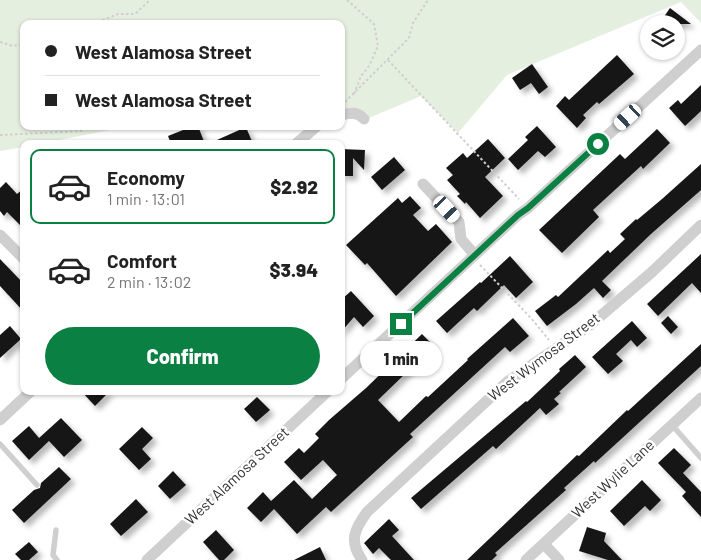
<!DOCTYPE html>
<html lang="en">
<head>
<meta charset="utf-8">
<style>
	:root { --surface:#fff; --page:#f6f6f6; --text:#222; --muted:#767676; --line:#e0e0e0; --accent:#0b8043 }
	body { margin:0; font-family:Barlow,sans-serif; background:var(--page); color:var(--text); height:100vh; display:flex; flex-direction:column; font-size:19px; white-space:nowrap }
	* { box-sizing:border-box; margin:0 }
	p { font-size:16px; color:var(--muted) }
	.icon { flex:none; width:28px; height:28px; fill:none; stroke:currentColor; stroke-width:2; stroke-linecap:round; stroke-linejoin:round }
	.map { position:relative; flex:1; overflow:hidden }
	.drawer { position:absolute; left:20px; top:140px; width:325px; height:255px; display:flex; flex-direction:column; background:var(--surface); border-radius:10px; box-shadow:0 1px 4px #0004 }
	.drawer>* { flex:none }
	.banner { position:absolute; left:20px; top:20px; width:325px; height:110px; border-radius:10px; box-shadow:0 1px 4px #0004; display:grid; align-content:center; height:110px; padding:0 25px; background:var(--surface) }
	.controls { position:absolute; left:640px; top:15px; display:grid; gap:10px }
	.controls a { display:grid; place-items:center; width:45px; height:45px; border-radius:50%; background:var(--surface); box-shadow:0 1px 4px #0004; font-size:25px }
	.end { position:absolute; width:22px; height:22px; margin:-11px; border:6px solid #0b8043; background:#fff; box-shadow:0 0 0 2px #fff }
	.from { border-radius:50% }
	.bubble { position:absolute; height:35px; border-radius:18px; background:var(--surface); box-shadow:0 1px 4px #0004; font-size:16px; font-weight:800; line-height:35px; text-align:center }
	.car { position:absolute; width:15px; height:30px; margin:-15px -8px; border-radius:6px; box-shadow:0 0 4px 1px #0007; background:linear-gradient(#fff 24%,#345 0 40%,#fff 0 76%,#345 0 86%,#fff 0) }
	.banner b { display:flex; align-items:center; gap:18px; height:48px; font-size:19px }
	.banner b+b { border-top:1px solid var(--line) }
	.banner i { width:12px; height:12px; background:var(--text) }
	ul { padding:9px 0 0; list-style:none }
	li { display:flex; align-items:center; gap:15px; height:75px; margin:0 10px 8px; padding:0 15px; border:2px solid transparent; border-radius:10px }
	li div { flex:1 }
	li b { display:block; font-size:19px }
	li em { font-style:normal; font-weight:800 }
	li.active { border-color:var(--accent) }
	li>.icon { width:45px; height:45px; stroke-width:1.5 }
	.cta { display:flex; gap:10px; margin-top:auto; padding:10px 25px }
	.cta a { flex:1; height:58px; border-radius:30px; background:var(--accent); color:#fff; font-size:20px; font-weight:800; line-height:58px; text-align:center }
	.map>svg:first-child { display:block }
</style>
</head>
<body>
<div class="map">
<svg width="701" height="560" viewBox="0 0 701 560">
	<defs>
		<filter id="shadow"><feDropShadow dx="4.5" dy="4.5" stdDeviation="2.5" flood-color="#0004"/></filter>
	</defs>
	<rect width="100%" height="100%" fill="#fff"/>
	<path fill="#e5efdf" d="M 0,0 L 701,0 L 701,23 L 681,2 L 507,75 L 458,133 L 421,96 L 369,118 L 341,119 L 341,24 L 24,24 L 24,126 L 192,126 L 110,130 L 39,144 L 24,144 L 24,147 L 0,151 Z"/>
	<g fill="#191919" filter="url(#shadow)">
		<path d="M 670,8 L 691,24 L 659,24 Z"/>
		<path d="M 617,55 L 634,74 L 599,104 L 597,102 L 583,115 L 586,118 L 577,128 L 556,106 L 565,96 L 569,100 Z"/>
		<path d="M 532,64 L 548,87 L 539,94 L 531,83 L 520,90 L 512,78 Z"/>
		<path d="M 701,85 L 701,111 L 685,126 L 669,108 L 678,100 L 681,104 Z"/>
		<path d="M 193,126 L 198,126 L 205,144 L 171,144 L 168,136 Z"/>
		<path d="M 537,126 L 556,147 L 545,157 L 538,151 L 518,170 L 508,159 L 528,140 L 525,137 Z"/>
		<path d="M 246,127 L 253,144 L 208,144 Z"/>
		<path d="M 657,129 L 670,143 L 643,169 L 641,166 L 593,210 L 599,217 L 562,253 L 539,230 L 620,154 L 625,159 Z"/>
		<path d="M 488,139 L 505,158 L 485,177 L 503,196 L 480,218 L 466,202 L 465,204 L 457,196 L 460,194 L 447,180 L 453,175 L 446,168 L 463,153 L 467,158 Z"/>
		<path d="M 341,149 L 365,150 L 364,170 L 353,158 L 353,176 L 341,176 Z"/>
		<path d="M 394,157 L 405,170 L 382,190 L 371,177 Z"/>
		<path d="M 701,164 L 701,190 L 651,234 L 602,281 L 611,290 L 603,298 L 594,288 L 576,304 L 547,326 L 535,311 L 556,295 L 558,297 L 608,250 L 610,253 L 625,239 L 620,234 L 636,219 L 637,220 L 662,199 Z"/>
		<path d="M 6,182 L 17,194 L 24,188 L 24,229 L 7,212 L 4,216 L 0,211 L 0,188 Z"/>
		<path d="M 410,196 L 421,208 L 413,215 L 428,231 L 436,224 L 452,242 L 396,296 L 367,263 L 365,265 L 346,245 L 398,198 L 402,203 Z"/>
		<path d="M 701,254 L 701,293 L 692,283 L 658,316 L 647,304 Z"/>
		<path d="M 510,256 L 533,282 L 516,298 L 504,285 L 477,311 L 474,308 L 447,333 L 436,321 L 480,282 L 481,283 Z"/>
		<path d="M 0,259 L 24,284 L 24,312 L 0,286 Z"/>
		<path d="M 351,291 L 374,316 L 363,327 L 354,317 L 341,332 L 341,300 Z"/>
		<path d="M 668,316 L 678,327 L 671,334 L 661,323 Z"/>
		<path d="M 513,318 L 529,336 L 510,352 L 505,347 L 410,434 L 413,437 L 331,512 L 326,507 L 297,534 L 274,509 L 261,522 L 247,508 L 263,492 L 271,501 L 294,480 L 312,499 L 337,475 L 323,460 L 301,480 L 284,462 L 299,448 L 304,453 L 319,438 L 315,434 L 329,420 L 366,388 L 422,334 L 434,346 L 378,400 L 399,422 L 426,396 L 428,397 L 468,360 L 467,359 Z"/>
		<path d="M 632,321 L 647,338 L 637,347 L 631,340 L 616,354 L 623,361 L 608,374 L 592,357 Z"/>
		<path d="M 10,326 L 21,339 L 0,358 L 0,335 Z"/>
		<path d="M 701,344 L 701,366 L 595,463 L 594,461 L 564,488 L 566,490 L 495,553 L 497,555 L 492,560 L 467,560 L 577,455 L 579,456 L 627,410 L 628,411 Z"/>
		<path d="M 575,355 L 586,367 L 559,392 L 561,393 L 554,399 L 559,404 L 546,415 L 540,408 L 496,449 L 493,446 L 421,509 L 411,498 L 526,401 L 527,402 L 560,371 L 559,369 Z"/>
		<path d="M 81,391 L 110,391 L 95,406 Z"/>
		<path d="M 257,397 L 270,410 L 256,422 L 244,409 Z"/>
		<path d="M 61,418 L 82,440 L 64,457 L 49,441 L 29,460 L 12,441 L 29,426 L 39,438 Z"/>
		<path d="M 142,427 L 153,438 L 142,449 L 151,459 L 139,470 L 119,449 Z"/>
		<path d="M 674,448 L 691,465 L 683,473 L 701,492 L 701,517 L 682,496 L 686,492 L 658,463 Z"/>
		<path d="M 59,467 L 71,479 L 24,523 L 12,510 L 34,490 L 40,488 L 41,483 Z"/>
		<path d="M 173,471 L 186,485 L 170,499 L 158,486 Z"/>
		<path d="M 642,480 L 661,500 L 650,511 L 645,506 L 624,526 L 610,511 Z"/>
		<path d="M 136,499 L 148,512 L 121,536 L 110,524 Z"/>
		<path d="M 389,519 L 399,530 L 392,536 L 414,560 L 391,560 L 379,548 L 373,554 L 364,543 Z"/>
		<path d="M 587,527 L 606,533 L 604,541 L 622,560 L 608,560 L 579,551 Z"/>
		<path d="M 216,530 L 234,550 L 224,560 L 219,560 L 203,542 Z"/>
		<path d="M 29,542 L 38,552 L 29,560 L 21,560 L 15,554 Z"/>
		<path d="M 320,547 L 326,560 L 294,560 Z"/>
	</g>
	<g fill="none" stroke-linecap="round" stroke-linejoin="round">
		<g stroke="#cfcfcf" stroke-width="2" stroke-dasharray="2.5 2.5" stroke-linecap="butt">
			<path d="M 347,0 L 374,24 L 378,46 L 369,66 L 361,76 L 354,94"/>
			<path d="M 93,24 L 118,14 L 135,14 L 150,0"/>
			<path d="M 0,42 L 13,46 L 24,44"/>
			<path d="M 388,60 L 519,199"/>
			<path d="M 345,102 L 409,38 L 413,23 L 428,0"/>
			<path d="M 0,135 L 81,131 L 91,126"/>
			<path d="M 480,265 L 531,318 L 549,340"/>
		</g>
		<g stroke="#cfcfcf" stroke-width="5.5">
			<path d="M 672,425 L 701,458"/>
			<path d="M 0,444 L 37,485"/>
			<path d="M 56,530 L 53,555 L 57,560"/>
		</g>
		<g stroke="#cfcfcf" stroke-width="11">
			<path d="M 341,115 C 350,113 357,111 364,119"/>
			<path d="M 296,144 L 317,126"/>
			<path d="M 423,184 L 459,222 L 461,239 L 475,255"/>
			<path d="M 0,235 L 24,259"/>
			<path d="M 341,379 L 518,215 L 528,208 L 701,50"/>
			<path d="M 0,420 L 31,391"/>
			<path d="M 544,544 L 559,560"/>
			<path d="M 147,560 L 328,391"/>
			<path d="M 362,560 C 349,541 354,530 367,512 L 507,382 L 590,325 L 652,272 L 701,225"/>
			<path d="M 526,560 L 701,398"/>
		</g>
	</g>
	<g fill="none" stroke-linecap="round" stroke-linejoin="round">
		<path stroke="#0b8043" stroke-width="6" d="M 401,324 L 518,215 L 528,208 L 598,144"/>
	</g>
	<g text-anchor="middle" stroke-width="5" stroke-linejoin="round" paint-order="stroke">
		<g font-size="15" fill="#323232" stroke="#fff">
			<text transform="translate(544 357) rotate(-37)" y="5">West Wymosa Street</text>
			<text transform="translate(237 476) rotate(-43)" y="5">West Alamosa Street</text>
			<text transform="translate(613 479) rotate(-43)" y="5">West Wylie Lane</text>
		</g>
	</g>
</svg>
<div class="controls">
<a><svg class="icon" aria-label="layers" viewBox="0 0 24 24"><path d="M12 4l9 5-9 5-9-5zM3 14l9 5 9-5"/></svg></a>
</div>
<i class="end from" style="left:598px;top:144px"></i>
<i class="end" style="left:401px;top:324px"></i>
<div class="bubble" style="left:360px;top:341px;width:82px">1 min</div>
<i class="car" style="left:628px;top:117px;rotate:228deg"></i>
<i class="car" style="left:447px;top:209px;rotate:137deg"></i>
<div class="banner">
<b><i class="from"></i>West Alamosa Street</b>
<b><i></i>West Alamosa Street</b>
</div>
<section class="drawer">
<ul>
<li class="active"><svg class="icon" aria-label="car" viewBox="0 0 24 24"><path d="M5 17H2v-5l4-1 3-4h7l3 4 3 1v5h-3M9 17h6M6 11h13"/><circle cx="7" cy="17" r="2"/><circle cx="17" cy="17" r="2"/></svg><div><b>Economy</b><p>1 min · 13:01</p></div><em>$2.92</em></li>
<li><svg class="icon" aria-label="car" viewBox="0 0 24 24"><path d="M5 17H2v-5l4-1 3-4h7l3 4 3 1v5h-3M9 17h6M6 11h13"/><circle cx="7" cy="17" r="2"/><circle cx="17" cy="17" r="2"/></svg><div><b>Comfort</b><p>2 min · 13:02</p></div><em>$3.94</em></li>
</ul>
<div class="cta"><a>Confirm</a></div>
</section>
</div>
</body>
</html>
